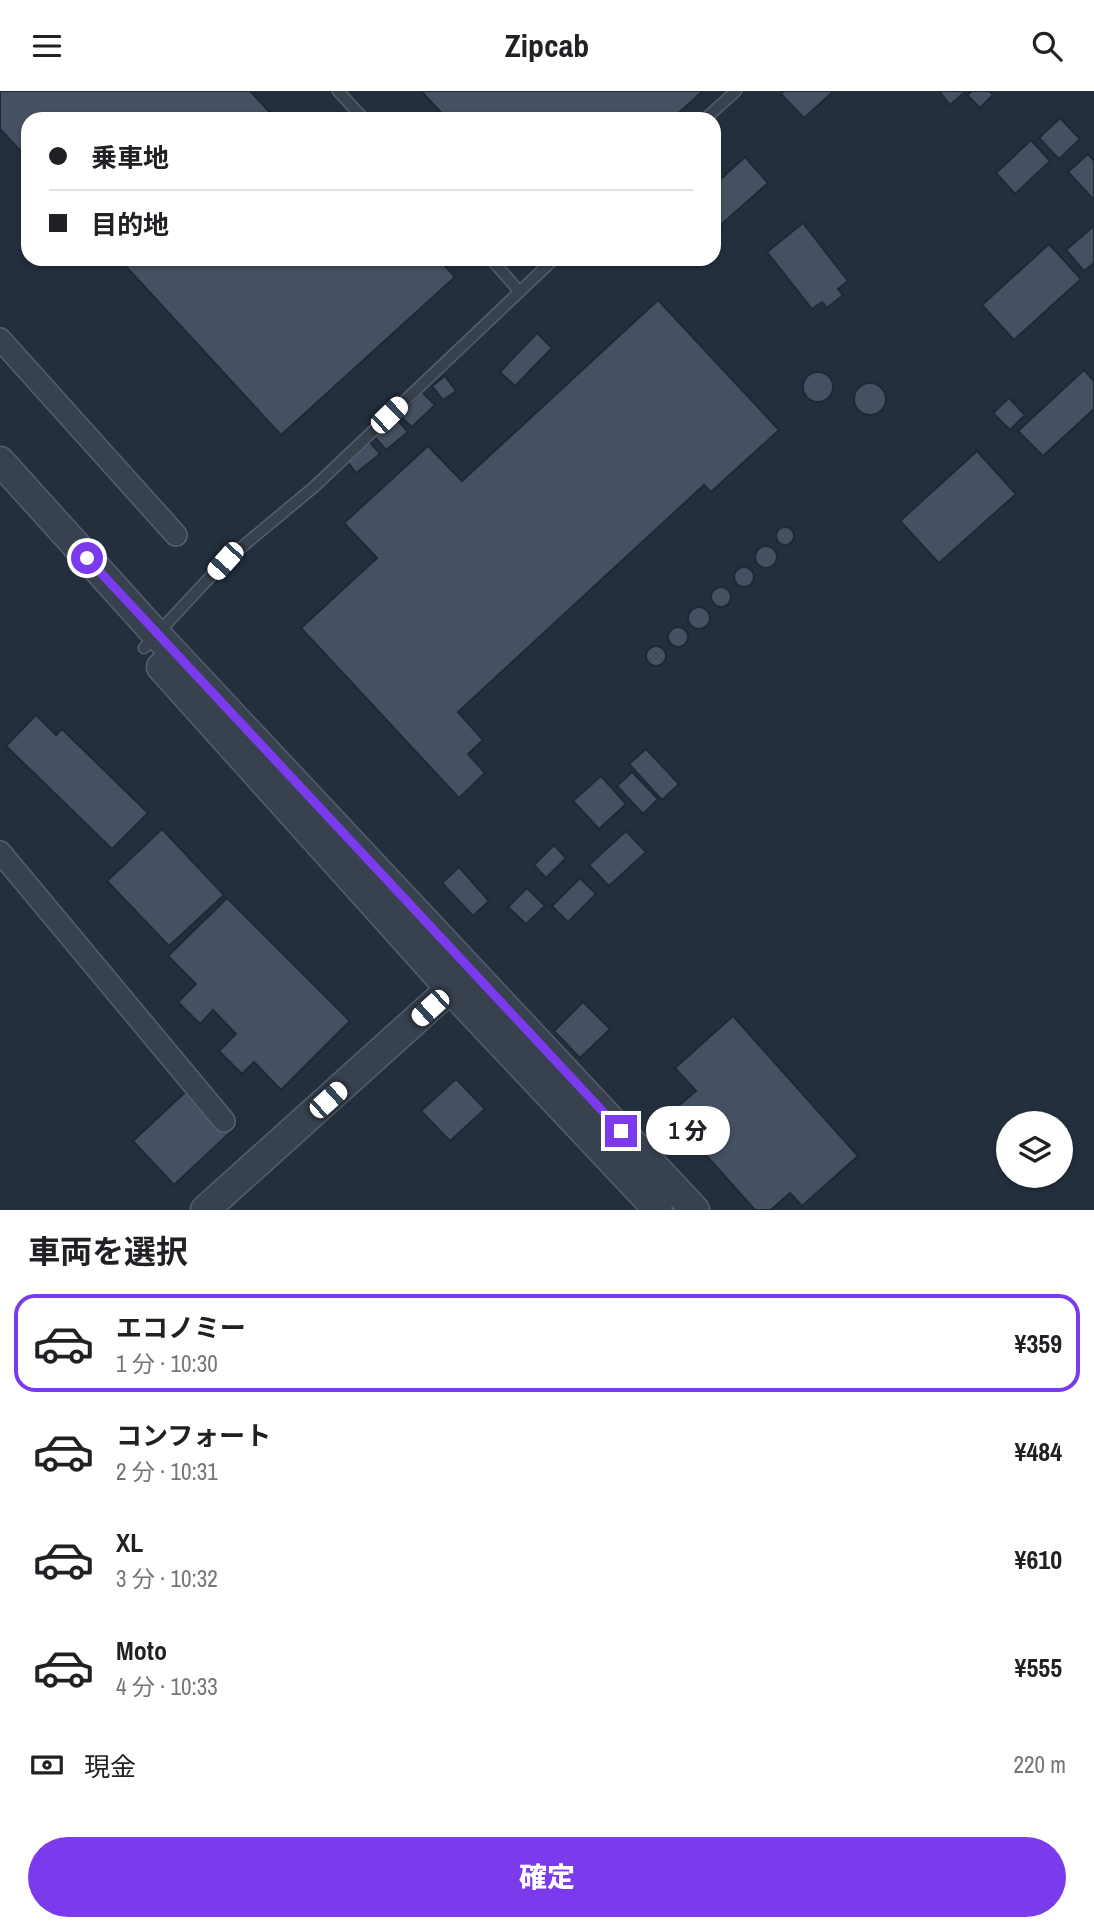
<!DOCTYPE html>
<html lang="ja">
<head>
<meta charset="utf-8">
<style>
	:root { --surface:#fff; --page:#f6f6f6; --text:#202124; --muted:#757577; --line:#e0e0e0; --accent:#7c3aed }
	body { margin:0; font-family:"Archivo Narrow","Noto Sans JP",sans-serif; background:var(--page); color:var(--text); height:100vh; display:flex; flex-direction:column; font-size:26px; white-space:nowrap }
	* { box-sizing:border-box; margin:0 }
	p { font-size:23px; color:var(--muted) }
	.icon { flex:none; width:38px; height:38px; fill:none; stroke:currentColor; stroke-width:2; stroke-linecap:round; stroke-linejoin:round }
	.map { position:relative; height:1119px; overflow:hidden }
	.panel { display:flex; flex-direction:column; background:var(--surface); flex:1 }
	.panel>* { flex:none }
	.banner { position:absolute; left:21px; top:21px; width:700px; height:154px; border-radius:21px; box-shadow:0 2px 5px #0004; display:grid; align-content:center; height:154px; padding:0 28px; background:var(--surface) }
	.fabs { position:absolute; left:996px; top:1020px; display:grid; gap:14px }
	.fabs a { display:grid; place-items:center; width:77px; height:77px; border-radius:50%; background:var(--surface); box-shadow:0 2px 5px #0004; font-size:35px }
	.end { position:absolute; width:32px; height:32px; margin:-16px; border:9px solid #7c3aed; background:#fff; box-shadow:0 0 0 4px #fff }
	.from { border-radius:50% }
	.bubble { position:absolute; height:49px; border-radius:24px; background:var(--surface); box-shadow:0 2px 5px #0004; font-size:23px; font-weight:800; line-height:49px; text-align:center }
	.car { position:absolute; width:21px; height:42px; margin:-21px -10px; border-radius:9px; box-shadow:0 0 5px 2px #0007; background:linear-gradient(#fff 24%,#345 0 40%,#fff 0 76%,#345 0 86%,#fff 0) }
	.banner b { display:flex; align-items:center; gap:24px; height:66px; font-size:26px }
	.banner b+b { border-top:2px solid var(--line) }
	.banner i { width:18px; height:18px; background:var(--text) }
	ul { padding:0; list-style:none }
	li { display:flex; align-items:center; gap:21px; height:98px; margin:0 14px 10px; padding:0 14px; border:4px solid transparent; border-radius:21px }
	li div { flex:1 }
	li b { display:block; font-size:26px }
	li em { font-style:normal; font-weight:800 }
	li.current { border-color:var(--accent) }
	li>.icon { width:63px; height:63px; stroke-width:1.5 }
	h2 { padding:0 28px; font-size:32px; line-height:84px }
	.pay { display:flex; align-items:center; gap:18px; height:77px; padding:0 28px; font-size:26px }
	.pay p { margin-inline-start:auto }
	.action { display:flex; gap:14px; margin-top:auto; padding:14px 28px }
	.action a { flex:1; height:80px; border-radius:42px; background:var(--accent); color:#fff; font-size:28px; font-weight:800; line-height:80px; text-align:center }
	header { display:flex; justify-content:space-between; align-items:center; height:91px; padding:0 28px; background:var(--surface); font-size:32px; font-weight:800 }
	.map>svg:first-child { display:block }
</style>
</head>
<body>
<header><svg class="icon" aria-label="menu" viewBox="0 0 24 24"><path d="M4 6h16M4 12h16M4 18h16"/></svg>Zipcab<svg class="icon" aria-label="search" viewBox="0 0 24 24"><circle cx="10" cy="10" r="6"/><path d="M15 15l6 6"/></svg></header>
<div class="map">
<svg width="1094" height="1119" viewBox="0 0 1094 1119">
	<rect width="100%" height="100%" fill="#242f3e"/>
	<g fill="#455162" stroke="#1f2835" stroke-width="2">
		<path d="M 0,0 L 250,0 L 276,28 L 28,28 L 28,68 L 0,38 Z"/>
		<path d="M 421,0 L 703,0 L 672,28 L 447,28 Z"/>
		<path d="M 784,0 L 834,0 L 804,27 L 781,3 Z"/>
		<path d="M 939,0 L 966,0 L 950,14 Z"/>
		<path d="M 972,0 L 989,0 L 993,4 L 980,17 L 967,4 Z"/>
		<path d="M 1060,27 L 1080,48 L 1059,68 L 1039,47 Z"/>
		<path d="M 1031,49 L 1050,70 L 1015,103 L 996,82 Z"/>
		<path d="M 1088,63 L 1094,70 L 1094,109 L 1068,81 Z"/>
		<path d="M 745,66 L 768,92 L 714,140 L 714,94 Z"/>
		<path d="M 803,132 L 848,190 L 838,198 L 843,204 L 827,217 L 822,211 L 812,218 L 767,161 Z"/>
		<path d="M 1094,135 L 1094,172 L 1084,180 L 1066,159 Z"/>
		<path d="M 1049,153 L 1081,188 L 1014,249 L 982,214 Z"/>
		<path d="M 119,168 L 439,168 L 455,186 L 281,344 Z"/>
		<path d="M 658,209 L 779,339 L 711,401 L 704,394 L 458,621 L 483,649 L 468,663 L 485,682 L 459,707 L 301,537 L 377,467 L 344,432 L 428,355 L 462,390 Z"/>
		<path d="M 537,242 L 552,257 L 515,295 L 500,281 Z"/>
		<path d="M 1084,279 L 1094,290 L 1094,318 L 1043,365 L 1018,340 Z"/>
		<circle cx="818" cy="296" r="15"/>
		<path d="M 445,285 L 456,300 L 443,309 L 432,295 Z"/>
		<circle cx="870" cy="308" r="16"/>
		<path d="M 422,301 L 435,314 L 412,336 L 399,324 Z"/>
		<path d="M 1009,307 L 1025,324 L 1010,339 L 993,322 Z"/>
		<path d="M 395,326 L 408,341 L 386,359 L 373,344 Z"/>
		<path d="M 369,350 L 380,363 L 356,382 L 346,369 Z"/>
		<path d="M 977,360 L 1016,403 L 939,472 L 900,430 Z"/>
		<circle cx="785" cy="445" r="9"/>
		<circle cx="766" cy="466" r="11"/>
		<circle cx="744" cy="486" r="10"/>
		<circle cx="721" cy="506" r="10"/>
		<circle cx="699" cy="527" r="11"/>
		<circle cx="678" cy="546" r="10"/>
		<circle cx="656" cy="565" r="10"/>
		<path d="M 36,624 L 56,644 L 62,638 L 148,722 L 112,758 L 6,655 Z"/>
		<path d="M 646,658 L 679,693 L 662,709 L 629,673 Z"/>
		<path d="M 632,681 L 658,708 L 643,723 L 617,695 Z"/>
		<path d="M 601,685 L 626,713 L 599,738 L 573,710 Z"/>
		<path d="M 162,738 L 224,804 L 169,855 L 107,790 Z"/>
		<path d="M 626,740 L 646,761 L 609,795 L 589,774 Z"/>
		<path d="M 554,754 L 566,767 L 546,787 L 534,774 Z"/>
		<path d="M 459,776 L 489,810 L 473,825 L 442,792 Z"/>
		<path d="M 580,787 L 596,803 L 568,831 L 552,815 Z"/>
		<path d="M 527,797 L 545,815 L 526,833 L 508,816 Z"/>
		<path d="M 227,807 L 350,930 L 281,999 L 254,971 L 242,983 L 219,960 L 236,943 L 213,919 L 200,933 L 178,911 L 196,893 L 168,865 Z"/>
		<path d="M 583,911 L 610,938 L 580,967 L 554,940 Z"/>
		<path d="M 733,925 L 858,1065 L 802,1115 L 790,1102 L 771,1119 L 755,1119 L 669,1023 L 696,1000 L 675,977 Z"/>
		<path d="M 456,988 L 485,1018 L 450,1050 L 421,1020 Z"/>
		<path d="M 197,990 L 238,1034 L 174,1094 L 133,1050 Z"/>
	</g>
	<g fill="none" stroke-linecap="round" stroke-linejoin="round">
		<defs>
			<g id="service">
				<path d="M 338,0 L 364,28"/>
				<path d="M 705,28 L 736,0"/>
				<path d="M 491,168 L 519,200"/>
				<path d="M 144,557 L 225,470 L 314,396 L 554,168"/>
			</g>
			<g id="minor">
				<path d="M 0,248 L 176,444"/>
				<path d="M 0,761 L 224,1030"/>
			</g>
			<g id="tertiary">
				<path d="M 0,370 L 157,544 L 695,1119"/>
				<path d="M 161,576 L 450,898 L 658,1119"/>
				<path d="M 205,1119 L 450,898"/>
			</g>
		</defs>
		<use href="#service" stroke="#565f6c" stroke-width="13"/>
		<use href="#minor" stroke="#565f6c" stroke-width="24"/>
		<use href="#tertiary" stroke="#565f6c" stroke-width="31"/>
		<use href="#service" stroke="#38414e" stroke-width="10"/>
		<use href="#minor" stroke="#38414e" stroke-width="21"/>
		<use href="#tertiary" stroke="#38414e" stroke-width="28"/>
	</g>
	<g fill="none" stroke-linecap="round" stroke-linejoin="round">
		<path stroke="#7c3aed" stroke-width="9" d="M 87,467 L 621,1040"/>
	</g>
</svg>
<div class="fabs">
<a><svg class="icon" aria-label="layers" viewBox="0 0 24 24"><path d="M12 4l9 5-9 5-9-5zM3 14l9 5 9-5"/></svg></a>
</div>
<i class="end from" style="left:87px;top:467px"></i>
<i class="end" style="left:621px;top:1040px"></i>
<div class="bubble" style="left:646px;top:1015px;width:84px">1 分</div>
<i class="car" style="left:389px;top:324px;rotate:46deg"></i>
<i class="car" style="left:225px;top:470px;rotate:222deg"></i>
<i class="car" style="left:430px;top:917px;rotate:228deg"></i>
<i class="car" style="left:328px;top:1009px;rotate:48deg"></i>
<div class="banner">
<b><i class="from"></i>乗車地</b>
<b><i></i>目的地</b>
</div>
</div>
<section class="panel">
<h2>車両を選択</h2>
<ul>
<li class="current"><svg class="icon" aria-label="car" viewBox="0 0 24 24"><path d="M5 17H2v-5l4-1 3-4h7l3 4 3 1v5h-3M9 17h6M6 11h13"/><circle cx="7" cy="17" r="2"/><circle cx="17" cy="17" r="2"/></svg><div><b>エコノミー</b><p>1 分 · 10:30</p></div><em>¥359</em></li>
<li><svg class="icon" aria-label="car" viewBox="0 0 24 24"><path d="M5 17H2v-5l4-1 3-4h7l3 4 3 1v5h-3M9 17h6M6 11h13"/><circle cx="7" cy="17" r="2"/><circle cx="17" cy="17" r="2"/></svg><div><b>コンフォート</b><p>2 分 · 10:31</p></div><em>¥484</em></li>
<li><svg class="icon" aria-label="car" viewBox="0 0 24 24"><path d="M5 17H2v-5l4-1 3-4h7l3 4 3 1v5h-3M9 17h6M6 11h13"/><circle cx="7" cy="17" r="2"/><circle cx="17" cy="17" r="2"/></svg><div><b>XL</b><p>3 分 · 10:32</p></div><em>¥610</em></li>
<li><svg class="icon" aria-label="car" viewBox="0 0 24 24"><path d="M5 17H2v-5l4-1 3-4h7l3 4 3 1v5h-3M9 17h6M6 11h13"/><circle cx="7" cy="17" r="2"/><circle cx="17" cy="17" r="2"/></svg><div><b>Moto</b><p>4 分 · 10:33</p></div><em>¥555</em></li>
</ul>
<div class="pay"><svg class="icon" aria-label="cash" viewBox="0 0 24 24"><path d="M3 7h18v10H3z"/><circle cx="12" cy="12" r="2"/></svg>現金<p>220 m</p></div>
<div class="action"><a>確定</a></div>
</section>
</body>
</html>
